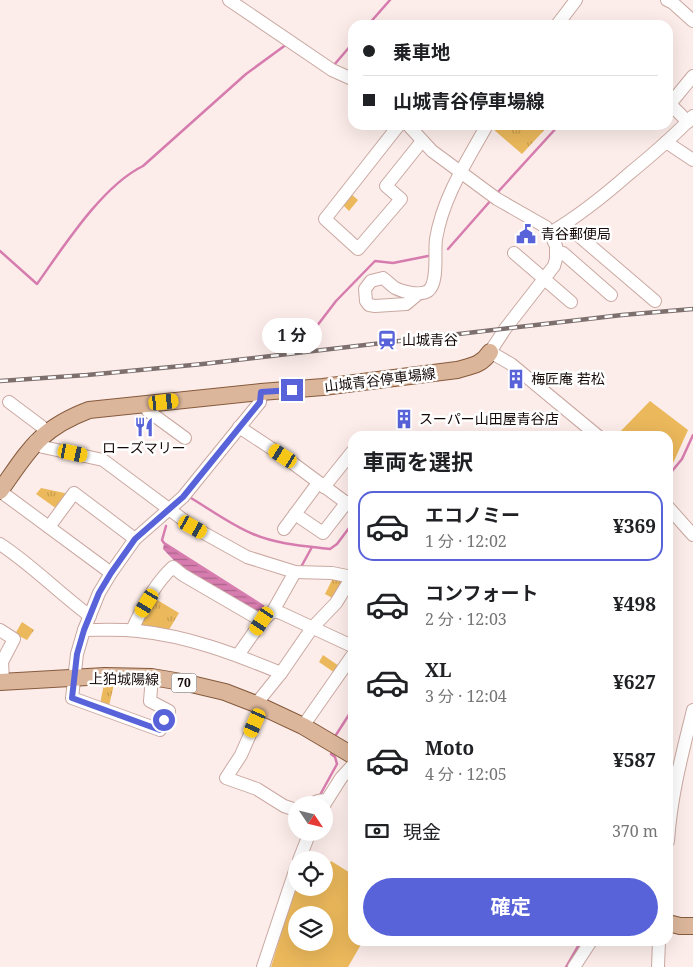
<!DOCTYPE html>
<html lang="ja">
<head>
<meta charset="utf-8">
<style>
	:root { --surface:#fff; --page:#f2f2f2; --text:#202124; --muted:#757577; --line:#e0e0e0; --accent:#5862d9 }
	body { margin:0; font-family:"Noto Serif","Noto Sans JP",serif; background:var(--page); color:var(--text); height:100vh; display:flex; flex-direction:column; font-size:19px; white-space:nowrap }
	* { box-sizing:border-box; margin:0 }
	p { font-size:16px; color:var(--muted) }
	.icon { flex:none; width:28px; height:28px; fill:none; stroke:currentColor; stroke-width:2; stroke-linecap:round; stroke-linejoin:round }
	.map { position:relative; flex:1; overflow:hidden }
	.panel { position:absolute; left:348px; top:431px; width:325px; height:515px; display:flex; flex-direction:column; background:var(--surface); border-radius:15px; box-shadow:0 5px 20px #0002 }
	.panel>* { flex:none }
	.hud { position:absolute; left:348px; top:20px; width:325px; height:110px; border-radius:15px; box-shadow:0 5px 20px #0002; display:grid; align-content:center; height:110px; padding:0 15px; background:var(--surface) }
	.needle { width:32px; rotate:125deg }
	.fabs { position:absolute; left:288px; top:796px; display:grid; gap:10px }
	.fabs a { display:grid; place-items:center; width:45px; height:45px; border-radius:50%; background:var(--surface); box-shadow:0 5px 20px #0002; font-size:25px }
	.end { position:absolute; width:22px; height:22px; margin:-11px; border:6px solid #5862d9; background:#fff; box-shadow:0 0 0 2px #fff }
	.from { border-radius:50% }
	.bubble { position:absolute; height:35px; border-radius:18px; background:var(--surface); box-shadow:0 5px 20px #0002; font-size:16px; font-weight:700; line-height:35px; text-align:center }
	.car { position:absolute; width:15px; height:30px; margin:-15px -8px; border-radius:6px; box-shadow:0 0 4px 1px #0007; background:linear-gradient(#f5c518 24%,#345 0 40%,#f5c518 0 76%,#345 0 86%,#f5c518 0) }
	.hud b { display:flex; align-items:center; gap:18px; height:48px; font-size:19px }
	.hud b+b { border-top:1px solid var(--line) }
	.hud i { width:12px; height:12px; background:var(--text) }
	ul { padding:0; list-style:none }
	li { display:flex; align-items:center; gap:15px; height:70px; margin:0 10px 8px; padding:0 5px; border:2px solid transparent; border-radius:15px }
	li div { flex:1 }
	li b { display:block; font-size:19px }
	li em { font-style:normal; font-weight:700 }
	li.selected { border-color:var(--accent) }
	li>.icon { width:45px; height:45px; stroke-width:1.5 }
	h2 { padding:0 15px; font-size:22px; line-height:60px }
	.pay { display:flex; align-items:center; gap:12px; height:55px; padding:0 15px; font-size:19px }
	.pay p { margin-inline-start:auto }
	.cta { display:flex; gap:10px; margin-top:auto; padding:10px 15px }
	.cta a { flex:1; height:58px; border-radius:30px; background:var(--accent); color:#fff; font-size:20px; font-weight:700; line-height:58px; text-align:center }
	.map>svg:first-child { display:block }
</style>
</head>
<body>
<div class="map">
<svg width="693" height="967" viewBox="0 0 693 967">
	<defs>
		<pattern id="park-tufts" width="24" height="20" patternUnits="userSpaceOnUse" patternTransform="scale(1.25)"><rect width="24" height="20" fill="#ebb85b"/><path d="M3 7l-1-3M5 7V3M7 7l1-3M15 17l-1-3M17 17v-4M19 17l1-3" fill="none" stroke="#c99d4e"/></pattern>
		<pattern id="water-rules" width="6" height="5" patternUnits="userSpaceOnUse" patternTransform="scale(1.25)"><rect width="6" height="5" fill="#d67cae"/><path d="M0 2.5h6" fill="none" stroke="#ac648c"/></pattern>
	</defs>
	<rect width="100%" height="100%" fill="#fcedea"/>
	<g fill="#ebb85b" fill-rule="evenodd">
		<path d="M 650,401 L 688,430 L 674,461 L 668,470 L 668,436 L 616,436 Z"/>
		<path d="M 331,861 L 352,874 L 352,941 L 363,941 L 348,967 L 271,967 L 296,884 L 296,888 L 324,888 L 324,873 ZM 296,915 L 324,915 L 324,942 L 296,942 Z"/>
	</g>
	<g fill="url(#park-tufts)">
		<path d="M 496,125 L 549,125 L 522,154 L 493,129 Z"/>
		<path d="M 351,194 L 358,200 L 349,211 L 342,204 Z"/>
		<path d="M 41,488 L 69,494 L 57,509 L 36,494 Z"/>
		<path d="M 333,578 L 342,580 L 343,585 L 334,599 L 325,594 Z"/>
		<path d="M 154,598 L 179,613 L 167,633 L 136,628 Z"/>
		<path d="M 22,622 L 34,630 L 27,640 L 15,634 Z"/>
		<path d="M 323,655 L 339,666 L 335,673 L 319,662 Z"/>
		<path d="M 104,684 L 114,684 L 109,706 L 100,704 Z"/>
	</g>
	<path fill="url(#water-rules)" d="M 164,543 L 263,606 L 261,614 L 187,574 L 163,549 Z"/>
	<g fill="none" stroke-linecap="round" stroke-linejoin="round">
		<g stroke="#d67cae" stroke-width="2.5">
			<path d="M 368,25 L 390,0"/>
			<path d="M 334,65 L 352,44"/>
			<path d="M 497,193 L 559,125"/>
			<path d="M 448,249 L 492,199"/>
			<path d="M 0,251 L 37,284 C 64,246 102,186 143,166 L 246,74 L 287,44"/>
			<path d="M 307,339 L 336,301 L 375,261 L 393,263 L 428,256"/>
			<path d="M 668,476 L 682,459 L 693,435"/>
			<path d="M 191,498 C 211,510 231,525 253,534 C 276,544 305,546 330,549 L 337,544 L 352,524"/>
			<path d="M 166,526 L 162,540 L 164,543 L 263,606"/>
			<path d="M 301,567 L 312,547"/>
			<path d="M 334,738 L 352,710"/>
			<path d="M 320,795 L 337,764 L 335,757 L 331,754"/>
			<path d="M 566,967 L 581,941"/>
		</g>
		<defs>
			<g id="minor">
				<path d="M 229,0 L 332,70 L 352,79"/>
				<path d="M 667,0 L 673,3 L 693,21"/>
				<path d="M 557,25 L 576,0"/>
				<path d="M 688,122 L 670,104 L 693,76"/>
				<path d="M 399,125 L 325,219 L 358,249 L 401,199 L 386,186 L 422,141"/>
				<path d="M 408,125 L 432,151 L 497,199 L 546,227 L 550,233 L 556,246 L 556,259 L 554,266 L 505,329 L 490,352 L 511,364 L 598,436"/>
				<path d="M 666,142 L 693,160"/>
				<path d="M 565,224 L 655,301"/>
				<path d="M 550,233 C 579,216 605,195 630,173 C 652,155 673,137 693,116"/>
				<path d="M 556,251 L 563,253 L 611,295"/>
				<path d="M 514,253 L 571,302"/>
				<path d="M 418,294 L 406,304 L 375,306 L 369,305 L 366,301 L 365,289 L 371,281 L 383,278 C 387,281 391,285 395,288 C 403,292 420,296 428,291 C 439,283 434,252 436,239 C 443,197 467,161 487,125"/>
				<path d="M 9,402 L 41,426 L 45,432"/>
				<path d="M 145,404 L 148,411 L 185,438"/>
				<path d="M 239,427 L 283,456 L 352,507"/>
				<path d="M 35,441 L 43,447 L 103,460 L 193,527 L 247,557 L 295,572 L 332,573 L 352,577 L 336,603 L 312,628 L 281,673 L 256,704"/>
				<path d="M 324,487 L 352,452"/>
				<path d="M 0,491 L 111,573"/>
				<path d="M 668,507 L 693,535"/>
				<path d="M 295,514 L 323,533 L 347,502"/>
				<path d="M 49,527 L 74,493 L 135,539"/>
				<path d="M 284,529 L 318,483"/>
				<path d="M 0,544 C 32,565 59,593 90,616"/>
				<path d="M 273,611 L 281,613 L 352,646"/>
				<path d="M 0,630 L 14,639 L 2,662 L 3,681"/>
				<path d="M 84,630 C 102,630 120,629 138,631 C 188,636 235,654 281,673"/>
				<path d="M 132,630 C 142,608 155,583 173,567 L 183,575 L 262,621"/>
				<path d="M 238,655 L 262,621 L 273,611 L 295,572"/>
				<path d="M 152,677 L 150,701 L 169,711 L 160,730 L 72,698 L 77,654 L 84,630 L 99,593 L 111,573 L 135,539 L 183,497 L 260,402 L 261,392"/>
				<path d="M 262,707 L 241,755 L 226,778 L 257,789 L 284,806 L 296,810"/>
				<path d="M 303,726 L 352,656"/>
				<path d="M 308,805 L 318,801 L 326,800"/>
				<path d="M 324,805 L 341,778 L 352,766"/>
				<path d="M 668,841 C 671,796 682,754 693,710"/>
				<path d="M 299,860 L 310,832"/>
				<path d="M 263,967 L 296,868"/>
				<path d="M 574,967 L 591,941"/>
				<path d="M 658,967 L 659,941"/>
			</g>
			<g id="major">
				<path d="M 0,491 C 29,450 39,429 89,410 L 261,392 L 323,387 L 457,370 C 471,366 482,365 490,352"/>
				<path d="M 0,682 L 105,676 L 152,677 L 187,683 L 225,692 L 256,704 L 303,726 L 352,755"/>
				<path d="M 668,923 L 680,926 L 693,926"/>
			</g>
		</defs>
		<use href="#minor" stroke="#caa8a1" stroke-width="14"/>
		<use href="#major" stroke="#865a3c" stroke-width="18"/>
		<use href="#minor" stroke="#fff" stroke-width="12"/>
		<use href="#major" stroke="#dbb69b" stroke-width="16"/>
		<defs>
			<path id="rail" d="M 0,381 L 87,375 L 203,364 L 622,315 L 693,309"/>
		</defs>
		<use href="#rail" stroke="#7c6f6d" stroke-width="4.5"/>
		<use href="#rail" stroke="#fff" stroke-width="2.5" stroke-dasharray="8" stroke-linecap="butt"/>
	</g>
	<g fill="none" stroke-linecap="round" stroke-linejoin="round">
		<path stroke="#5862d9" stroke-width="6" d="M 164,720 L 160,730 L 72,698 L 77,654 L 84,630 L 99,593 L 111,573 L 135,539 L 183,497 L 260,402 L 261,392 L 292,390"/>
	</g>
	<defs>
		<symbol id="civic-bare" viewBox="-9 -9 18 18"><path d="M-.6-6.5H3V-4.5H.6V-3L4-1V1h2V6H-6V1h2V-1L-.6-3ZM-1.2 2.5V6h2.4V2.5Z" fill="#5862d9" stroke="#fff" stroke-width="2.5" paint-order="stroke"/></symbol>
		<symbol id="station-bare" viewBox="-9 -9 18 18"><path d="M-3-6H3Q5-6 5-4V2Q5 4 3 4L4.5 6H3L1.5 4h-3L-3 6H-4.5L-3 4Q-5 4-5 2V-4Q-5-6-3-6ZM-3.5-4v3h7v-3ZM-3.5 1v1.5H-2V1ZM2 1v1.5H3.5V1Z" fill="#5862d9" stroke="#fff" stroke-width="2.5" paint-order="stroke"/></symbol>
		<symbol id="building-bare" viewBox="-9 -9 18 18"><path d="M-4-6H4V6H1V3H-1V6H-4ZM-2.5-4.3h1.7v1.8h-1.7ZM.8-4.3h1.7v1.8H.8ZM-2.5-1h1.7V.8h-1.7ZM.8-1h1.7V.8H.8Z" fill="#5862d9" stroke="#fff" stroke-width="2.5" paint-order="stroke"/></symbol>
		<symbol id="restaurant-bare" viewBox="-9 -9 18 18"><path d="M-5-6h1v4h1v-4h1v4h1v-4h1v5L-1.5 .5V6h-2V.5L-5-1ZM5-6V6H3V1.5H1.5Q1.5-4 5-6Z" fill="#5862d9" stroke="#fff" stroke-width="2.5" paint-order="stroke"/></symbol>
	</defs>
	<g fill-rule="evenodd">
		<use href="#civic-bare" x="512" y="220" width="28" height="28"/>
		<use href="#station-bare" x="373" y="326" width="28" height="28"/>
		<use href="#building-bare" x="502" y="365" width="28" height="28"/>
		<use href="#building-bare" x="390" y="405" width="28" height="28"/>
		<use href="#restaurant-bare" x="130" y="413" width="28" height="28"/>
	</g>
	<g text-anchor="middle" stroke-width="5" stroke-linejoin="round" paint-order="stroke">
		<rect fill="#fff" stroke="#5a5351" stroke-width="1" x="171.5" y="673.5" width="25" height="19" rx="4"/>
		<g font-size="12" font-weight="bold" fill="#140907">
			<text x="184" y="687">70</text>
		</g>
		<g font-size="14" fill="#140907" stroke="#fff" text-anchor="start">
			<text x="541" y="239">青谷郵便局</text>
			<text x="402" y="345">山城青谷</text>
			<text x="531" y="384">梅匠庵 若松</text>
			<text x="419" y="424">スーパー山田屋青谷店</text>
			<text x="144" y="453" text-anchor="middle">ローズマリー</text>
		</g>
		<g font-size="14" fill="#140907" stroke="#fff">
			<text transform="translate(380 380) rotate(-7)" y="5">山城青谷停車場線</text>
			<text transform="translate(124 679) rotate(1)" y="5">上狛城陽線</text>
		</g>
	</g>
</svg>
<div class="fabs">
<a><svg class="needle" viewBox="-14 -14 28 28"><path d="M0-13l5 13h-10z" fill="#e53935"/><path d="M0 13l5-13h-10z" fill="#757577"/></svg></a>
<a><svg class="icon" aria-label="locate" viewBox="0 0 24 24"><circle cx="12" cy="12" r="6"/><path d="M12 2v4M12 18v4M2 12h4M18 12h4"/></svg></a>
<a><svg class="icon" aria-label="layers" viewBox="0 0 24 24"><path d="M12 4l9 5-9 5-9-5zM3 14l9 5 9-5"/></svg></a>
</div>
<i class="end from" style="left:164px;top:720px"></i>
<i class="end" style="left:292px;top:390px"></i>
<div class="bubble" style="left:262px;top:318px;width:60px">1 分</div>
<i class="car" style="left:164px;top:402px;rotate:84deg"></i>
<i class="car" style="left:73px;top:453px;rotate:102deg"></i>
<i class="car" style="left:283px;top:456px;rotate:303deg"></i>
<i class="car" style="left:193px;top:527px;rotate:119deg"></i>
<i class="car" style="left:147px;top:603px;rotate:211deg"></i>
<i class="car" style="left:262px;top:621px;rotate:213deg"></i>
<i class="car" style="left:255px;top:723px;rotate:204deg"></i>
<div class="hud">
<b><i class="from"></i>乗車地</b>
<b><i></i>山城青谷停車場線</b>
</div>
<section class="panel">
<h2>車両を選択</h2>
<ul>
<li class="selected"><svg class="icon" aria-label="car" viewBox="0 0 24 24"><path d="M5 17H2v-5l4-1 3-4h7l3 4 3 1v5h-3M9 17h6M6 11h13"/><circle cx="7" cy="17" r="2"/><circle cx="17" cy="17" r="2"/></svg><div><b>エコノミー</b><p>1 分 · 12:02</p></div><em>¥369</em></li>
<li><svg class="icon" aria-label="car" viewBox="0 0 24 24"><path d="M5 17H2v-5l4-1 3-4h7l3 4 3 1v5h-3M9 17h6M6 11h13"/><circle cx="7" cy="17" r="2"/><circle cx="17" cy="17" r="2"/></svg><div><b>コンフォート</b><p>2 分 · 12:03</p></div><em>¥498</em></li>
<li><svg class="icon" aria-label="car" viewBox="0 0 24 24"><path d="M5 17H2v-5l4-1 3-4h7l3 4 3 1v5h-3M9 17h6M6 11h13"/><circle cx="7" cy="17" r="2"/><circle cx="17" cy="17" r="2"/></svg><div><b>XL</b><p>3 分 · 12:04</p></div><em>¥627</em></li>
<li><svg class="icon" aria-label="car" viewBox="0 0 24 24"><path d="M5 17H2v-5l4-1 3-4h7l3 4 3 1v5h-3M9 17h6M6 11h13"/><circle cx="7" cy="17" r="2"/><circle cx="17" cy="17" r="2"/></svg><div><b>Moto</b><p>4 分 · 12:05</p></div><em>¥587</em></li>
</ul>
<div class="pay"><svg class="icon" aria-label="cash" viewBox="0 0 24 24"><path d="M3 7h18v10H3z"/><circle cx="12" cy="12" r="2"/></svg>現金<p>370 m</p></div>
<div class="cta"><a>確定</a></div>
</section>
</div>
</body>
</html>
